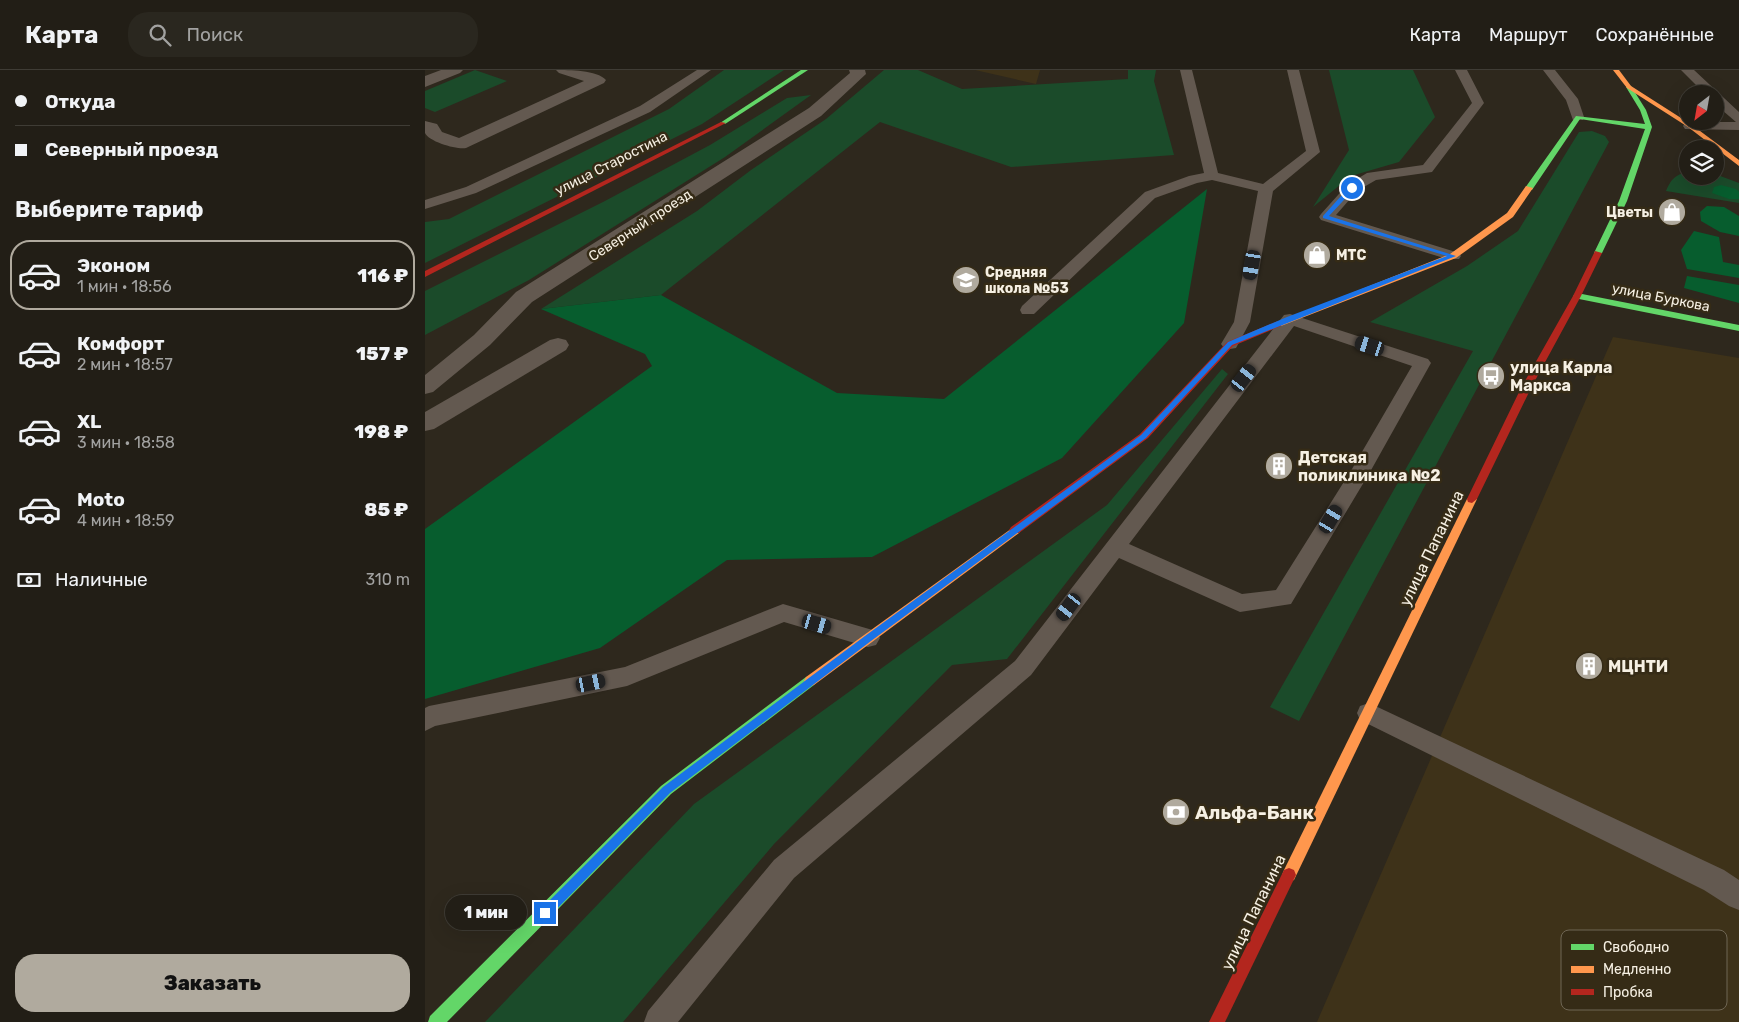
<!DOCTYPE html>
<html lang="ru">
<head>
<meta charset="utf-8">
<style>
	:root { --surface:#221e16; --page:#2a271f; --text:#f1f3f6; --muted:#a2a2a1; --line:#3f3c35; --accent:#b0aa9e }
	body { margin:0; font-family:Rubik,sans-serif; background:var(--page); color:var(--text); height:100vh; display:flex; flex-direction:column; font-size:19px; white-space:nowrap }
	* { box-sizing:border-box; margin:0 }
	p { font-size:16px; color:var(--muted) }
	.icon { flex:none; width:28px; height:28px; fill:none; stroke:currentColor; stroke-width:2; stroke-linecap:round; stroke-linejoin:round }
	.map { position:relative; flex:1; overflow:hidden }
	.panel { display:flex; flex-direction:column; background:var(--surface); width:425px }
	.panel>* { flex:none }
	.top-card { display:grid; align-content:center; height:110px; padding:0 15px; background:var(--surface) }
	.needle { width:32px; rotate:211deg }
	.tools { position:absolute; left:1254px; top:15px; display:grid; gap:10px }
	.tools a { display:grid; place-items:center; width:45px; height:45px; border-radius:50%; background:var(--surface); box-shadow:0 5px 20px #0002,0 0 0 1px var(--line); font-size:25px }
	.end { position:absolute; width:22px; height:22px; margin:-11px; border:6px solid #1a73e8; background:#fff; box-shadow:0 0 0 2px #fff }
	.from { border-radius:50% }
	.bubble { position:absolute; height:35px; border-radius:18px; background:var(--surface); box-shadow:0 5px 20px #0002,0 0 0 1px var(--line); font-size:16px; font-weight:800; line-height:35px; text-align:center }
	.car { position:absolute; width:15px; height:30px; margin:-15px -8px; border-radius:6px; box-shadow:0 0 4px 1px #0007; background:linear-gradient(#222 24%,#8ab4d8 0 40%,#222 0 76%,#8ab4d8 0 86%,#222 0) }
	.top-card b { display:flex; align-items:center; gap:18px; height:48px; font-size:19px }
	.top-card b+b { border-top:1px solid var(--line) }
	.top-card i { width:12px; height:12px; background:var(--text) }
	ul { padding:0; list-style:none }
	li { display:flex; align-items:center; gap:15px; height:70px; margin:0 10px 8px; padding:0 5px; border:2px solid transparent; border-radius:20px }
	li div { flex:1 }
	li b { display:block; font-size:19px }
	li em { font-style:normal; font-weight:800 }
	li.active { border-color:var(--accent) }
	li>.icon { width:45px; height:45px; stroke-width:1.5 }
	h2 { padding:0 15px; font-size:22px; line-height:60px }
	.pay { display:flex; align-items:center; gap:12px; height:55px; padding:0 15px; font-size:19px }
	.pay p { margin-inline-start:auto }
	.cta { display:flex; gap:10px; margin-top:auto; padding:10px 15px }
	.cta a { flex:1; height:58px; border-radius:20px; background:var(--accent); color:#111; font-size:20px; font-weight:800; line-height:58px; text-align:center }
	header { display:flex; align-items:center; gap:30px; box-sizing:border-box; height:70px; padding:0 25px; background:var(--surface); border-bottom:1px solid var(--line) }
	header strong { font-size:24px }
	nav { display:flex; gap:28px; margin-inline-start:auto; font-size:18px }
	.search { width:350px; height:45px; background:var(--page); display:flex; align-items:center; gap:12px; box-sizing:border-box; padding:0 18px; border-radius:20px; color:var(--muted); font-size:19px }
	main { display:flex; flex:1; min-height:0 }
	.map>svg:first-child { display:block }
</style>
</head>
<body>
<header>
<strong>Карта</strong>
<div class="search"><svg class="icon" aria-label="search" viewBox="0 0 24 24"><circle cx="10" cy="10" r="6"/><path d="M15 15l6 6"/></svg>Поиск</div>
<nav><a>Карта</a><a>Маршрут</a><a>Сохранённые</a></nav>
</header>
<main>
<section class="panel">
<div class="top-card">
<b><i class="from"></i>Откуда</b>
<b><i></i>Северный проезд</b>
</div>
<h2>Выберите тариф</h2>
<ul>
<li class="active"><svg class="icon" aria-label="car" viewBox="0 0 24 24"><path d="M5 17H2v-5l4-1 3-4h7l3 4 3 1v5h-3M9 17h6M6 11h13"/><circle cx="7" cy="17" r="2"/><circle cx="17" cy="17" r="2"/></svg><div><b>Эконом</b><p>1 мин · 18:56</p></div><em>116 ₽</em></li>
<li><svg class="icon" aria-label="car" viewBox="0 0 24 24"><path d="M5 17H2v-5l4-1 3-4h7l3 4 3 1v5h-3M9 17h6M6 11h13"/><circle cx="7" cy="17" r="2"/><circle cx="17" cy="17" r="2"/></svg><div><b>Комфорт</b><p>2 мин · 18:57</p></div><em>157 ₽</em></li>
<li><svg class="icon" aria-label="car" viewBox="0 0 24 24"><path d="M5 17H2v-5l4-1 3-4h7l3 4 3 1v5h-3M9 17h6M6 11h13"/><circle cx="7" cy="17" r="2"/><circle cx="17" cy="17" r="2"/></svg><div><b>XL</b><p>3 мин · 18:58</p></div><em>198 ₽</em></li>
<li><svg class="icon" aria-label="car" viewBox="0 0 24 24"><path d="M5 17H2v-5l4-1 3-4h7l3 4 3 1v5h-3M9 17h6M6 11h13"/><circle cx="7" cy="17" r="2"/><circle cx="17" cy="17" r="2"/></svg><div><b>Moto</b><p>4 мин · 18:59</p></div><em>85 ₽</em></li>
</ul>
<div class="pay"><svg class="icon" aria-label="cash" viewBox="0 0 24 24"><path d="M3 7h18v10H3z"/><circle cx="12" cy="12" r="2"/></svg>Наличные<p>310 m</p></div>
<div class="cta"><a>Заказать</a></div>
</section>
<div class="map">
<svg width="1314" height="952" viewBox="0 0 1314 952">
	<rect width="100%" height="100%" fill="#2e281d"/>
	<g fill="#3e3219">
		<path d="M 550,0 L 615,0 L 611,14 Z"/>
		<path d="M 1188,267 L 1314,288 L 1314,952 L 892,952 Z"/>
	</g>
	<g fill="#1b4b2a">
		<path d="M 50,0 L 82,11 L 10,42 L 0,38 L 0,21 Z"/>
		<path d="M 299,0 L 359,0 L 277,54 L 0,193 L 0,152 L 24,149 L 244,39 Z"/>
		<path d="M 459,0 L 493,0 L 537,19 L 703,9 L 703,0 L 731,0 L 729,11 L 749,85 L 586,97 L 455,52 L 236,225 L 116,239 L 272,141 L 326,100 L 401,49 Z"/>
		<path d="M 904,0 L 988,0 L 1010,47 L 974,92 L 926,106 L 888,137 L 924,80 Z"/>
		<path d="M 386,25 L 300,87 L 104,210 L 0,265 L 0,221 L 178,132 L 285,75 L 362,28 Z"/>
		<path d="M 1167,61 L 1180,66 L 1184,72 L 874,651 L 845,637 L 1048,281 L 945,252 L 1042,196 L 1093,161 L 1154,62 Z"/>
		<path d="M 1262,102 L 1262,106 L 1290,106 L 1290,104 L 1314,113 L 1314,133 L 1241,121 C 1246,109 1250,105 1262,102 Z"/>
		<path d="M 797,299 L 803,304 L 582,589 L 527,595 L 349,774 L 198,952 L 60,952 L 269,734 L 682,435 Z"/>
	</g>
	<g fill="#075d2e">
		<path d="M 1296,115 L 1311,119 L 1314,122 L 1314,129 L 1304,129 L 1287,123 L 1289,117 Z"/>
		<path d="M 782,119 L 759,253 L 637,388 L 447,487 L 302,490 L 175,578 L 0,629 L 0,459 L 227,296 L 220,284 L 116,239 L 236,225 L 412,323 L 519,329 Z"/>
		<path d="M 1282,136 L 1299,137 L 1314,146 L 1314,166 L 1295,162 L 1276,151 L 1275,142 Z"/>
		<path d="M 1269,161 L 1294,167 L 1298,192 L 1314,195 L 1314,208 L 1262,199 L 1256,180 Z"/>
		<path d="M 1262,206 L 1314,215 L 1314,233 L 1259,218 Z"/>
	</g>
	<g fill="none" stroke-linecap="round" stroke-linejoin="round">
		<g fill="#635950" fill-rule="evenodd">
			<path d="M 272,0 L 286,0 L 225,42 L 51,123 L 0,139 L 0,130 L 41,117 L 215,36 Z"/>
			<path d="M 755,0 L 767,0 L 793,103 L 838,114 L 881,81 L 862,0 L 874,0 L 895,82 L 848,121 L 825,252 L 811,278 L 805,279 L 799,278 L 796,274 L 809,252 L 833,121 L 787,110 L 772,113 L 730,128 L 609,244 L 597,244 L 595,240 L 597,236 L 720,122 L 764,106 L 779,103 Z"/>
			<path d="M 1030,0 L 1042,0 L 1059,33 L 1007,102 L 951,110 L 932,121 L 911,145 L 1034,183 L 1036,186 L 1034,189 L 1022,189 L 896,150 L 894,147 L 896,144 L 922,115 L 942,103 L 998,95 L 1047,33 Z"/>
			<path d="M 1118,0 L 1130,0 L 1153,29 L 1159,47 L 1158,50 L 1148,50 L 1141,30 Z"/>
			<path d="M 1256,0 L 1269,0 L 1314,42 L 1314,60 L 1260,59 L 1258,56 L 1260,53 L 1265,52 L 1311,52 L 1290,34 L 1290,24 L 1280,24 Z"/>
			<path d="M 865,244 L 1003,289 L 1006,293 L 945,402 L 866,534 L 815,542 L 694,488 L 606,605 L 369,808 L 253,952 L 219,952 L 223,941 L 349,790 L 590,591 L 859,245 ZM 869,256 L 987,296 L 927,399 L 851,520 L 817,524 L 704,474 Z"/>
			<path d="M 358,534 L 451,561 L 455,568 L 451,575 L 443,577 L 359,552 L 202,616 L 10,656 L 0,661 L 0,638 L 4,636 L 200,597 Z"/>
			<path d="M 944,633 L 1299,800 L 1314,810 L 1314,840 L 1304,836 L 1279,820 L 935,650 L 932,643 L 935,636 Z"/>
		</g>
		<g fill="#635950" fill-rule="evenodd">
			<path d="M 16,0 L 38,0 L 35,3 L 0,17 L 0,6 Z"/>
			<path d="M 131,0 C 144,0 172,0 181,10 L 179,13 L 41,78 C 33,80 4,72 0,63 C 0,60 0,55 0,51 L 12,54 L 17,62 L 34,68 L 159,11 L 134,3 Z"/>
			<path d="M 424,0 L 440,0 L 441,4 L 396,46 L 107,232 L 65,275 L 8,322 L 0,324 L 0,305 L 49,265 L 91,222 L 384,38 L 425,3 Z"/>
			<path d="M 133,268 L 141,270 L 144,275 L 141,280 L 9,359 L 0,361 L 0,342 L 125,270 Z"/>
		</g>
		<g fill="#63d668" fill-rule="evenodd">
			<path d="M 376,0 L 383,0 L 300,54 L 295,53 Z"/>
			<path d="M 1204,15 L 1206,16 L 1221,40 L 1227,57 L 1202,131 L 1177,183 L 1173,185 L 1169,183 L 1194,131 L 1220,59 L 1155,49 L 1107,120 L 1100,118 L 1151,46 L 1220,54 L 1215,40 L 1201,17 Z"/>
			<path d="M 1152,223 L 1314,255 L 1314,261 L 1149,228 L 1148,226 Z"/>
			<path d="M 385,606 L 389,607 L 391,611 L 389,615 L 246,724 L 22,952 L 3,952 L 5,946 L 236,716 L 381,607 Z"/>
		</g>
		<g fill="#ff974d" fill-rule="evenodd">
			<path d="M 1188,0 L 1194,0 L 1206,16 L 1267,55 L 1314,90 L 1314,96 L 1263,57 L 1202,18 Z"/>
			<path d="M 1101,116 L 1108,118 L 1088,147 L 1031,188 L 856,256 L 850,256 L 849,254 L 1025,184 L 1082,143 Z"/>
			<path d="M 1047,425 L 1052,429 L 869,810 L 864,812 L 859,810 L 857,805 L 859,800 L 1042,429 Z"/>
			<path d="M 590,456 L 594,457 L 596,460 L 594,463 L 389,615 L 385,616 L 381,615 L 379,611 L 381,607 Z"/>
		</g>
		<g fill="#b3261e" fill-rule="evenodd">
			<path d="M 296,52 L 301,53 L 0,207 L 0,201 Z"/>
			<path d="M 1170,181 L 1177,183 L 1156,226 L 1106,318 L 1052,429 L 1047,433 L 1043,432 L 1042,429 L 1096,318 L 1148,226 Z"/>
			<path d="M 853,251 L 857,254 L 856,256 L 808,276 L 723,368 L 594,463 L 586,463 L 584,460 L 586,457 L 715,364 L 802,272 Z"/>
			<path d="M 864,798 L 869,800 L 871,805 L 800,952 L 784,952 L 859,800 Z"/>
		</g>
	</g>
	<path fill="#1a73e8" d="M 925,116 L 930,118 L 904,146 L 1031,186 L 807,275 L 721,368 L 446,571 L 245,723 L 124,847 L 120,848 L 116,847 L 114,843 L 116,839 L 238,717 L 440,566 L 716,365 L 803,272 L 862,247 L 1022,186 L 898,148 L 898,146 Z"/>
	<defs>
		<symbol id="shop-disc" viewBox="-11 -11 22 22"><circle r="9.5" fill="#b0aa9e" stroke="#352b16"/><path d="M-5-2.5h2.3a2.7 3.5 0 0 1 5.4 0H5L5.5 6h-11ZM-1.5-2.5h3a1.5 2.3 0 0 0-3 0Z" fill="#fff"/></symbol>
		<symbol id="school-disc" viewBox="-11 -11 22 22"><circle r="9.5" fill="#b0aa9e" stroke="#352b16"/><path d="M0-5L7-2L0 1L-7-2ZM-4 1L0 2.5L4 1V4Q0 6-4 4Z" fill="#fff"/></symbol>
		<symbol id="bus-disc" viewBox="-11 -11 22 22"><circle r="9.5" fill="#b0aa9e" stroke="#352b16"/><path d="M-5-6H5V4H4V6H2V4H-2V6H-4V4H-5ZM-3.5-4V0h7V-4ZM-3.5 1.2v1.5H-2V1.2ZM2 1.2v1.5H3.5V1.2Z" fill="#fff"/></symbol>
		<symbol id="building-disc" viewBox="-11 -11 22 22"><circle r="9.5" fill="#b0aa9e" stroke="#352b16"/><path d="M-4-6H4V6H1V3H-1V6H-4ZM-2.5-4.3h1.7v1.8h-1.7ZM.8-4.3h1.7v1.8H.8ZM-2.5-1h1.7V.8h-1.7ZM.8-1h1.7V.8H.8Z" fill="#fff"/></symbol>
		<symbol id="bank-disc" viewBox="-11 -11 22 22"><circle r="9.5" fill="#b0aa9e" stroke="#352b16"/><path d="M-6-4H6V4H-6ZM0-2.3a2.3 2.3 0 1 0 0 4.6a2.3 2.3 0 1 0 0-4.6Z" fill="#fff"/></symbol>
	</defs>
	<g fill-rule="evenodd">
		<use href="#shop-disc" x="1231" y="126" width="32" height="32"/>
		<use href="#shop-disc" x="876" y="169" width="32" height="32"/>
		<use href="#school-disc" x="525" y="194" width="32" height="32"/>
		<use href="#bus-disc" x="1050" y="290" width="32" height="32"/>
		<use href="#building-disc" x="838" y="380" width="32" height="32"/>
		<use href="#building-disc" x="1148" y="580" width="32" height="32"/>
		<use href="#bank-disc" x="735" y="726" width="32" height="32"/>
	</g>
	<g text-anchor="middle" stroke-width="5" stroke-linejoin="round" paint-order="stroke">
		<g font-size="14" fill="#f6f0e3" stroke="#352b16">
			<text transform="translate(186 93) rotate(-27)" y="5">улица Старостина</text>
			<text transform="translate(215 155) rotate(-33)" y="5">Северный проезд</text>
			<text transform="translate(1236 227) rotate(11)" y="5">улица Буркова</text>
		</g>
		<g font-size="14" font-weight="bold" fill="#f6f0e3" stroke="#352b16" text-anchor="start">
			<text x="1228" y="147" text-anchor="end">Цветы</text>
			<text x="911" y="190">МТС</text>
			<text x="560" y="207">Средняя<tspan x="560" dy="16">школа №53</tspan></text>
		</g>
		<g font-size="16" font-weight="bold" fill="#f6f0e3" stroke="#352b16" text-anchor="start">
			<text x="1085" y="303">улица Карла<tspan x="1085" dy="18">Маркса</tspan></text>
			<text x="873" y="393">Детская<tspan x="873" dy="18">поликлиника №2</tspan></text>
			<text x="1183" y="602">МЦНТИ</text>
		</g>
		<g font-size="16" fill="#f6f0e3" stroke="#352b16">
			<text transform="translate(1006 478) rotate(-64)" y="6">улица Папанина</text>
			<text transform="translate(828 842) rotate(-64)" y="6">улица Папанина</text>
		</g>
		<g font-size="19" font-weight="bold" fill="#f6f0e3" stroke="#352b16" text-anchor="start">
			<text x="770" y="749">Альфа-Банк</text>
		</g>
	</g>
	<rect x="1136" y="860" width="166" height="80" rx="8" fill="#352b16" stroke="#6f6654" stroke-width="1"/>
	<rect x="1146" y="874" width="23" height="6" fill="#63d668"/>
	<rect x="1146" y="896" width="23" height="7" fill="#ff974d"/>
	<rect x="1146" y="919" width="23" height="6" fill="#b3261e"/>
	<g font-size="14" fill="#f6f0e3">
		<text x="1178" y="882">Свободно</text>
		<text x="1178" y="904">Медленно</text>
		<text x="1178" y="927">Пробка</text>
	</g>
</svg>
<div class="tools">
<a><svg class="needle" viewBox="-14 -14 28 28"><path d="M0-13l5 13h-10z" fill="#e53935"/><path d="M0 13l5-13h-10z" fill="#a2a2a1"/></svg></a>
<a><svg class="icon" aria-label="layers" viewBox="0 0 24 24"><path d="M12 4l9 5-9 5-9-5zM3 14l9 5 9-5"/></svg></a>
</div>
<i class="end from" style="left:927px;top:118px"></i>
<i class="end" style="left:120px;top:843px"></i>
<div class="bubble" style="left:20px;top:825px;width:82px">1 мин</div>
<i class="car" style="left:827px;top:195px;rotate:190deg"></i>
<i class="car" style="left:945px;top:276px;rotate:288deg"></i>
<i class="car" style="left:819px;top:308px;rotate:38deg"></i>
<i class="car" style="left:906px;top:449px;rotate:31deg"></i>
<i class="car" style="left:644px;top:537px;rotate:217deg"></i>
<i class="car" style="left:392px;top:554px;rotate:106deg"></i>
<i class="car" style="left:166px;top:613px;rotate:78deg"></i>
</div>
</main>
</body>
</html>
